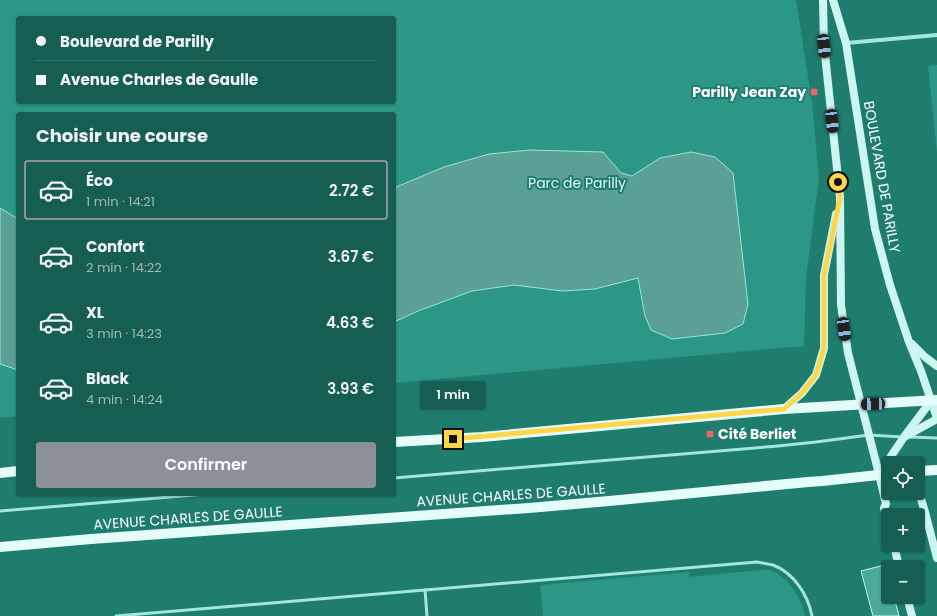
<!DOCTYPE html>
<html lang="fr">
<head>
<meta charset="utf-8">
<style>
	:root { --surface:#175e52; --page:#206459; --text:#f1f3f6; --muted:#9ebab8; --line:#367369; --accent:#8c9099 }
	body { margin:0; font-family:Poppins,sans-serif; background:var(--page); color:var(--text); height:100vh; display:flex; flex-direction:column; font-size:15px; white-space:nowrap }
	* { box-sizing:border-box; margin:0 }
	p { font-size:13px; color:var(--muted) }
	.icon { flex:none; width:22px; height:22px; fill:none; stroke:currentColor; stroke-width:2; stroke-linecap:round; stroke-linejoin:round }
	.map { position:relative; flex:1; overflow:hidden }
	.side { position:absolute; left:16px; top:112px; width:380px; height:384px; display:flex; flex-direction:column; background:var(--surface); border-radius:4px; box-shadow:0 1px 3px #0004 }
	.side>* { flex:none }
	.top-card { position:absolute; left:16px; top:16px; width:380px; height:88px; border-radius:4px; box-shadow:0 1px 3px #0004; display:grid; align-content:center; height:88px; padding:0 20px; background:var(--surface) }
	.controls { position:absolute; left:881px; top:456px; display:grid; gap:8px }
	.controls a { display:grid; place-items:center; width:44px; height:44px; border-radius:4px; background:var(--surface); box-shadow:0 1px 3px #0004; font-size:20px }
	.end { position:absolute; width:18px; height:18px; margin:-9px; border:5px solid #ffd54a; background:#111; box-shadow:0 0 0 2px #111 }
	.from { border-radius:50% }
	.bubble { position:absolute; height:28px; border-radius:4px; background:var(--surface); box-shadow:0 1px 3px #0004; font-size:13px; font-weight:600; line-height:28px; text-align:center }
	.car { position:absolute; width:12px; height:24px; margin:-12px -6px; border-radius:5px; box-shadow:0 0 3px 1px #0007; background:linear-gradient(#222 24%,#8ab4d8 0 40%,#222 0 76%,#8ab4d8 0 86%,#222 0) }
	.top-card b { display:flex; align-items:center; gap:14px; height:38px; font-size:15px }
	.top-card b+b { border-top:1px solid var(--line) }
	.top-card i { width:10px; height:10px; background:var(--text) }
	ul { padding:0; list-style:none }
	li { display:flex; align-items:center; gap:12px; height:60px; margin:0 8px 6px; padding:0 12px; border:2px solid transparent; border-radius:4px }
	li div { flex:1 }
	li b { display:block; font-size:15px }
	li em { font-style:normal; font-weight:600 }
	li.active { border-color:var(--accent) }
	li>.icon { width:36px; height:36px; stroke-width:1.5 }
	h2 { padding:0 20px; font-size:18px; line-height:48px }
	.action { display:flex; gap:8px; margin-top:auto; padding:8px 20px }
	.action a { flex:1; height:46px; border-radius:4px; background:var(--accent); color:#fff; font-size:16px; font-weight:600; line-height:46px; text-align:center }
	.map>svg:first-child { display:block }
</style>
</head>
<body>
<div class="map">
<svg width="937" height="616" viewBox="0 0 937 616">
	<rect width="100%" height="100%" fill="#1f7d6e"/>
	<g fill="#2c9784" fill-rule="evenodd">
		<path d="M 0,0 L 796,0 L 812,102 L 819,178 L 806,278 L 804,346 L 394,383 L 394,114 L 18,114 L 18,416 L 0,418 ZM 18,18 L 394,18 L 394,102 L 18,102 Z"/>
		<path d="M 937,65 L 937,153 L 928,66 Z"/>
		<path d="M 760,570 C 763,570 767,570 769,570 C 788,575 802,599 805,616 L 543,616 L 540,585 L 689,572 L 689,577 Z"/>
	</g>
	<g fill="#5ba094" stroke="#96e9d9">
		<path d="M 530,150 L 603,152 L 621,173 L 632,176 L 660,158 L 691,152 L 715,157 L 733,173 L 748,304 L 743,324 L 725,333 L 672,339 L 651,330 L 645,316 L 638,278 L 595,289 L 562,291 L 514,285 L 472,291 L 418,311 L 394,322 L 394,188 L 444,167 L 489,154 Z"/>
		<path d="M 0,208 L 18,219 L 18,370 L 0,364 Z"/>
	</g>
	<path fill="#4ca999" stroke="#c6f5ed" d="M 888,564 L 888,597 L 894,597 L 899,616 L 873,616 L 861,571 Z"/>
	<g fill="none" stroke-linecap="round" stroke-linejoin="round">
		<g stroke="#a2e7db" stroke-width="3">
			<path d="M 909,437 L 937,438"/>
			<path d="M 394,478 L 778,446 L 816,442 L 869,435 L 903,437"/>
			<path d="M 0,511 L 206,494"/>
			<path d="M 425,590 L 757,562 C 762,563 768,564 773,565 C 794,573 808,595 812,616"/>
			<path d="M 116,616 L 425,590 L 427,616"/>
		</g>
		<path stroke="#a2e7db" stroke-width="4" d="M 846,43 L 937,35"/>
		<g stroke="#ccf6ef" stroke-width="8">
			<path d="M 823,0 L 824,45 L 840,197 L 841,305 L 848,353 L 879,474 L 886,504 L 884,508 L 888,523"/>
			<path d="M 833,0 L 846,43 L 875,229 L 890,285 L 909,342 L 921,371 L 937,418"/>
			<path d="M 912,344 L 925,357 L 937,366"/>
			<path d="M 784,409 L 802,393 L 816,375 L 824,348 L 824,275 L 836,214"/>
			<path d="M 906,436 L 937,419"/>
			<path d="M 879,474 L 904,437 L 931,401"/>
			<path d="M 918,489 L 925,512 L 937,558"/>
			<path d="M 894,545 L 899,567"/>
			<path d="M 907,597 L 912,616"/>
		</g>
		<g stroke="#e4fdfa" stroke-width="10">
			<path d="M 394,442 L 482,437 L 784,409 L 937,400"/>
			<path d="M 918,471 L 937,470"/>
			<path d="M 0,473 L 18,471"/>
			<path d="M 0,547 L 91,539 L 529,508 L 609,501 L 808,482 L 822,481 L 888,474"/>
		</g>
	</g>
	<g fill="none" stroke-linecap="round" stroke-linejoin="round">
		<path stroke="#ffd54a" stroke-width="5" d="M 453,439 L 498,435 L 784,409 L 802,393 L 816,375 L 824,348 L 824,275 L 840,198 L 838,182"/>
	</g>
	<g fill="#f56265" stroke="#1f7d6e" stroke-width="1.5">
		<rect x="810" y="88" width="8" height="8" rx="2"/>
		<rect x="706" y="430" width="8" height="8" rx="2"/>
	</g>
	<g text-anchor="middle" stroke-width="4" stroke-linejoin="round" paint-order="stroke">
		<g font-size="14" font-weight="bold" fill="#fff" stroke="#1f7d6e" text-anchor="end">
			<text x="806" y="97">Parilly Jean Zay</text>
			<text x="718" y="439" text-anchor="start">Cité Berliet</text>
		</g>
		<g font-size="14" fill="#fff" stroke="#1f7d6e">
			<text transform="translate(882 177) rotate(80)" y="5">BOULEVARD DE PARILLY</text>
			<text transform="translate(511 495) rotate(-4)" y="5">AVENUE CHARLES DE GAULLE</text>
			<text transform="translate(188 518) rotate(-4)" y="5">AVENUE CHARLES DE GAULLE</text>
		</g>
		<g font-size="14" fill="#e0faf5" stroke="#1f7d6e">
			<text x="577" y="188">Parc de Parilly</text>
		</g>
	</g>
</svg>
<div class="controls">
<a><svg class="icon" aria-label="locate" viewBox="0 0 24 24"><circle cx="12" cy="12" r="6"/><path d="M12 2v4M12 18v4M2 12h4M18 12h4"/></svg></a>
<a>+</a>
<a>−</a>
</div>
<i class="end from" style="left:838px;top:182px"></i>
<i class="end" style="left:453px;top:439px"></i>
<div class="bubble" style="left:420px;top:381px;width:66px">1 min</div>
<i class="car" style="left:824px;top:46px;rotate:174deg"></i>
<i class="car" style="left:832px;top:121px;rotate:174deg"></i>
<i class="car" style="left:844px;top:329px;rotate:172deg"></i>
<i class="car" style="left:873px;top:404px;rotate:268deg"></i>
<div class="top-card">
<b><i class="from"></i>Boulevard de Parilly</b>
<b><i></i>Avenue Charles de Gaulle</b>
</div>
<section class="side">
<h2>Choisir une course</h2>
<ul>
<li class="active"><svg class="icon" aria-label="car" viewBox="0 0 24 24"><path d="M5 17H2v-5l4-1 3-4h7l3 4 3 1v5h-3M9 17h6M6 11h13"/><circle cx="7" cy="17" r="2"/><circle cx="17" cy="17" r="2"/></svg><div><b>Éco</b><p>1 min · 14:21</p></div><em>2.72 €</em></li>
<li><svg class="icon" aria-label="car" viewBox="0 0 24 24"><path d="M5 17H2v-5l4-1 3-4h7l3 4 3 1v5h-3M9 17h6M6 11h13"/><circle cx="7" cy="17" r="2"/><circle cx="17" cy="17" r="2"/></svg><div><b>Confort</b><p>2 min · 14:22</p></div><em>3.67 €</em></li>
<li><svg class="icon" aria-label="car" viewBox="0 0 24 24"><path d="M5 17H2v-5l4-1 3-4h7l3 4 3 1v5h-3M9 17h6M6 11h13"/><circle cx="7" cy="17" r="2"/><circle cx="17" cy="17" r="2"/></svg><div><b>XL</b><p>3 min · 14:23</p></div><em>4.63 €</em></li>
<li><svg class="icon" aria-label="car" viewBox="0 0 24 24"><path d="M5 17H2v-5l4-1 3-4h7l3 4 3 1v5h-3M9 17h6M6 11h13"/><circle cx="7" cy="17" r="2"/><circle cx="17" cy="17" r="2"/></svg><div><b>Black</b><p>4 min · 14:24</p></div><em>3.93 €</em></li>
</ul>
<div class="action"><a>Confirmer</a></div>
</section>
</div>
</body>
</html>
